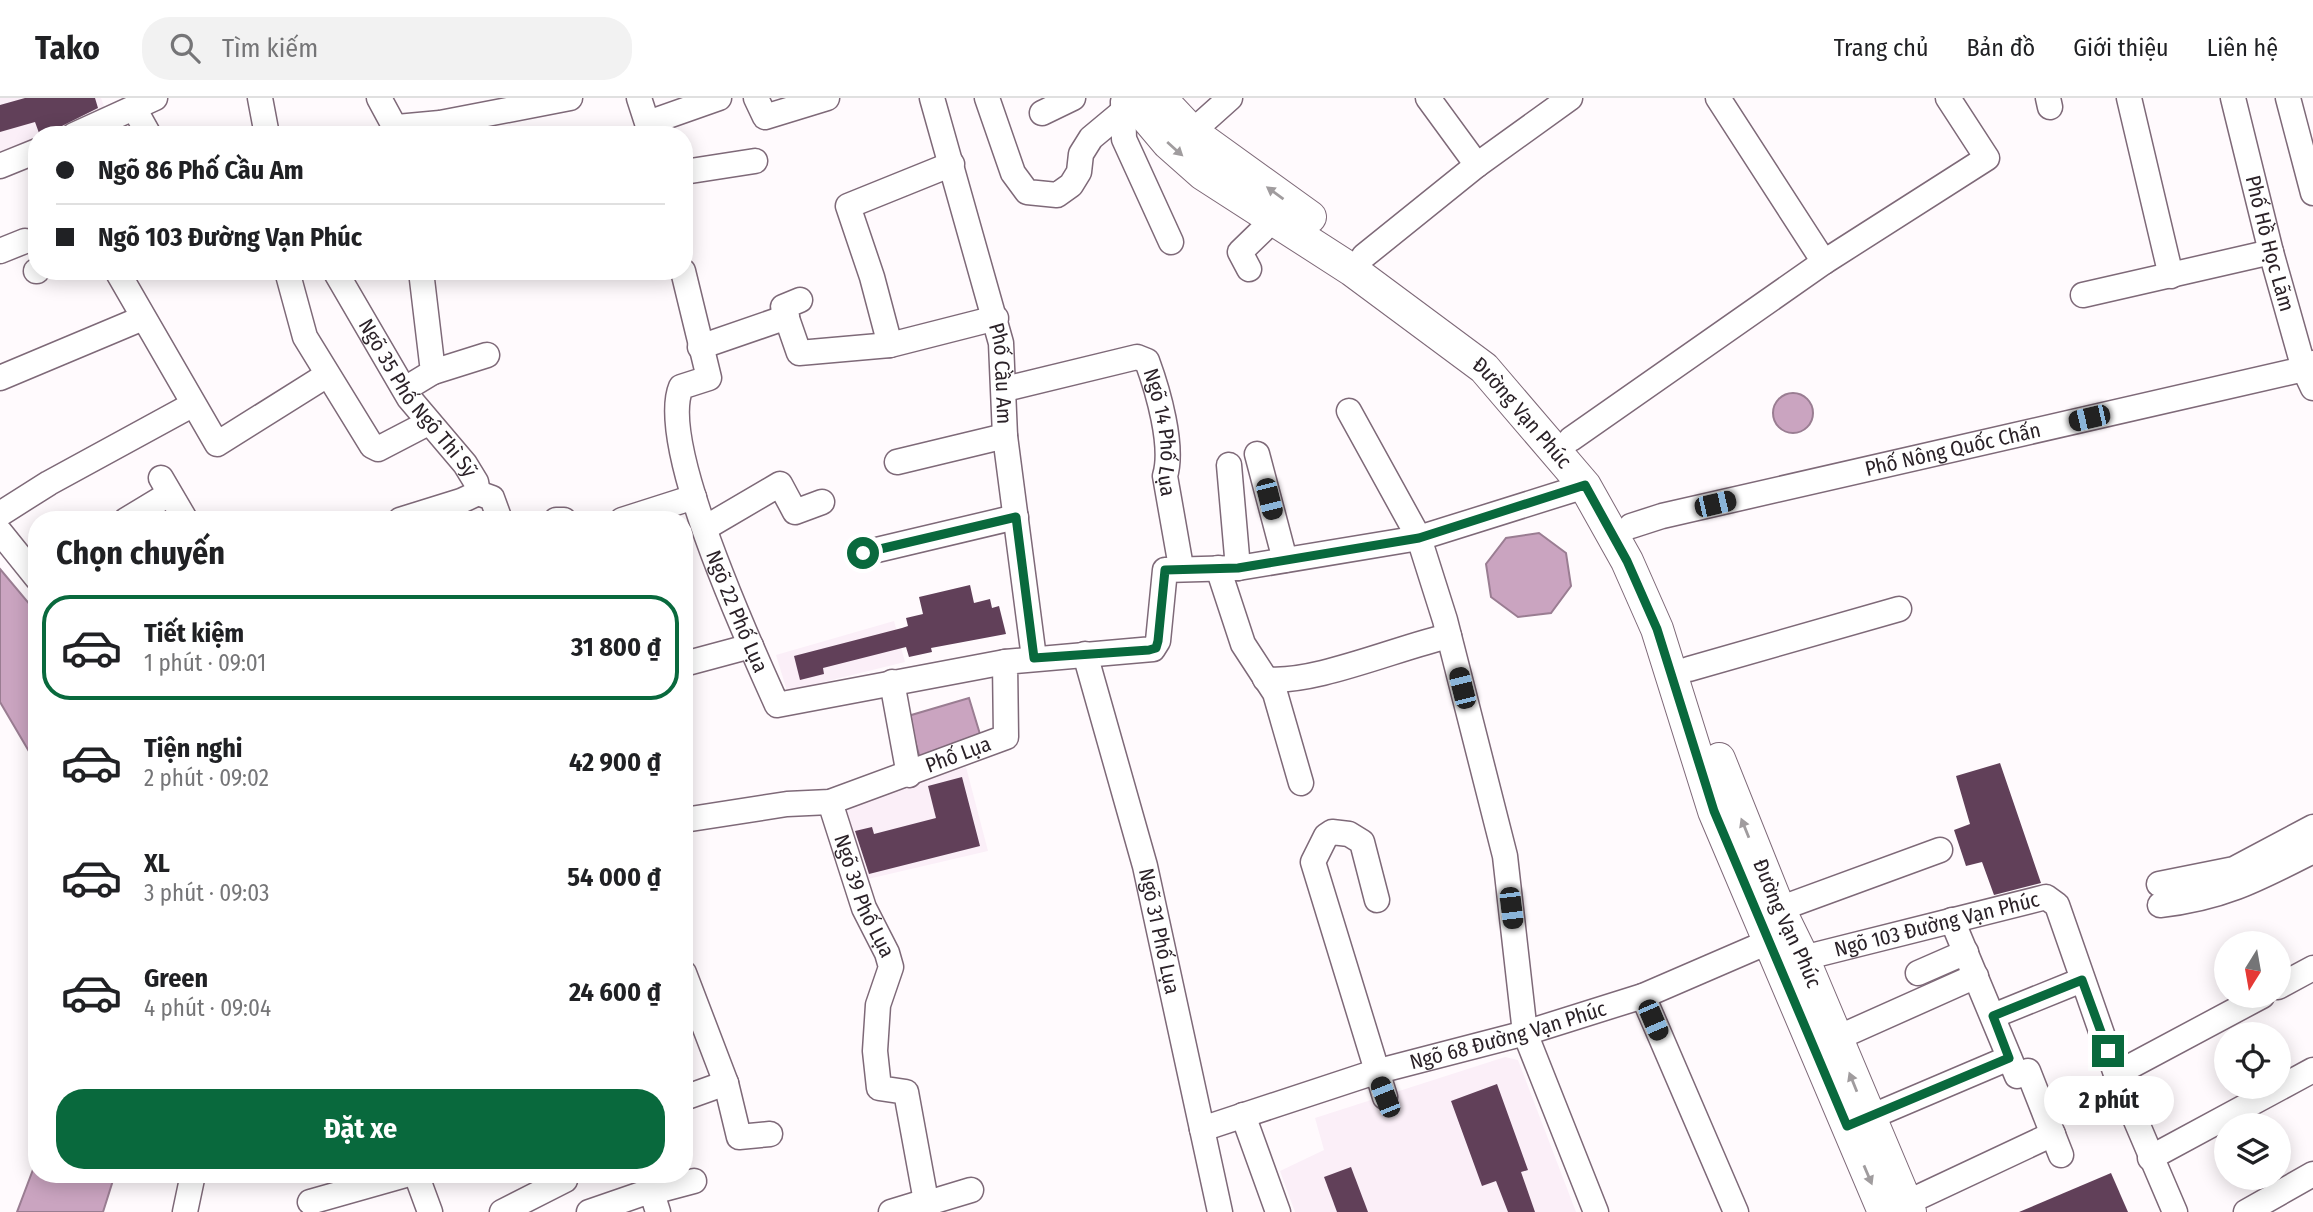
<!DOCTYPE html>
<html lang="vi">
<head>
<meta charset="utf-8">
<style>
	:root { --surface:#fff; --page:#f2f2f2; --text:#202124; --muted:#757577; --line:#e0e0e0; --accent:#09693d }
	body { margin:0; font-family:"Fira Sans Condensed",sans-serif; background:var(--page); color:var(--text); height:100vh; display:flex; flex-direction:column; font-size:26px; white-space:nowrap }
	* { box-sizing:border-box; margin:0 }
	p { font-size:23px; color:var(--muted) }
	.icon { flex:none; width:38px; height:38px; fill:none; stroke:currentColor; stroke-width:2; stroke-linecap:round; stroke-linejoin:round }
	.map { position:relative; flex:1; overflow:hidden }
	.drawer { position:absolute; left:28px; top:413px; width:665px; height:672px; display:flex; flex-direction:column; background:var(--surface); border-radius:28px; box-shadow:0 4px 18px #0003 }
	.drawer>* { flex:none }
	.guide { position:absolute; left:28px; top:28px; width:665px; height:154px; border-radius:28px; box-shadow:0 4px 18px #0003; display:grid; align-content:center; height:154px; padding:0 28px; background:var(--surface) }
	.needle { width:46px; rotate:191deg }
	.fabs { position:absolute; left:2214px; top:833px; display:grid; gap:14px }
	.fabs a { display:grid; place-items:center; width:77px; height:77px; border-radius:50%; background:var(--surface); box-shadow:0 4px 18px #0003; font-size:35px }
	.end { position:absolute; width:32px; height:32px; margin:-16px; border:9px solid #09693d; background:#fff; box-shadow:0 0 0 4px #fff }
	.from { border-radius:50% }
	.bubble { position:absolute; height:49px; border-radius:24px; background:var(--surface); box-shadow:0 4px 18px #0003; font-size:23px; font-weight:700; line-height:49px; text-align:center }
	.car { position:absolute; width:21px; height:42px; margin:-21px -10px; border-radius:9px; box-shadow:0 0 5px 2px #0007; background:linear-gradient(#222 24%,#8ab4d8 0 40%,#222 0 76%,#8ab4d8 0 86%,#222 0) }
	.guide b { display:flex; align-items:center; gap:24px; height:66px; font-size:26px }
	.guide b+b { border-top:2px solid var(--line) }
	.guide i { width:18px; height:18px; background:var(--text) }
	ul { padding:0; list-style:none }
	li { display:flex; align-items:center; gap:21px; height:105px; margin:0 14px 10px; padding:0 14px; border:4px solid transparent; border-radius:28px }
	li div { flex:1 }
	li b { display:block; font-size:26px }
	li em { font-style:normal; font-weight:700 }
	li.on { border-color:var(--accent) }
	li>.icon { width:63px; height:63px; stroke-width:1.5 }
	h2 { padding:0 28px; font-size:32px; line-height:84px }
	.action { display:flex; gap:14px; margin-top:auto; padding:14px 28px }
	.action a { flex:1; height:80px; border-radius:28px; background:var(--accent); color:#fff; font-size:28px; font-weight:700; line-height:80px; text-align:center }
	header { display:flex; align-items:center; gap:42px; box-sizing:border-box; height:98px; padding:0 35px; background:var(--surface); border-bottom:2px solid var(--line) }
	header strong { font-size:33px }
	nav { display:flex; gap:38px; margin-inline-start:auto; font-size:24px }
	.search { width:490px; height:63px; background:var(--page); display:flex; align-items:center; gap:18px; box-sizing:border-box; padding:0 24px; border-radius:28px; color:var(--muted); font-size:26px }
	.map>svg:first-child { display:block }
</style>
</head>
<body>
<header>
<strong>Tako</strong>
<div class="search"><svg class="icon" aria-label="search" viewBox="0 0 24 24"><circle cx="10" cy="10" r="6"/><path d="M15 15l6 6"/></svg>Tìm kiếm</div>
<nav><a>Trang chủ</a><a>Bản đồ</a><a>Giới thiệu</a><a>Liên hệ</a></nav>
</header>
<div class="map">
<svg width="2313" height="1114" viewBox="0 0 2313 1114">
	<rect width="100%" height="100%" fill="#fffafd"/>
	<g fill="#fbeff8">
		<path d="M 0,0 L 101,0 L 107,17 L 60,37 L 37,37 L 37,47 L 0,62 Z"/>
		<path d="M 894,523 L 905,564 L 787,593 L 776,557 Z"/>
		<path d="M 966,669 L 988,753 L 855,784 L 836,710 Z"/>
		<path d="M 1505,959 L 1518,962 L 1576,1114 L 1295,1114 L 1280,1073 L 1324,1052 L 1315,1020 Z"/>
	</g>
	<g fill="#caa4c0" stroke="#9a7d92" stroke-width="2">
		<circle cx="1793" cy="315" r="20"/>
		<path d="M 1539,435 L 1566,455 L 1571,488 L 1551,515 L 1518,519 L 1491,499 L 1486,466 L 1506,440 Z"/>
		<path d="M 0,471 L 37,515 L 37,667 L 0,604 Z"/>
		<path d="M 969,600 L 983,646 L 921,664 L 908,618 Z"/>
		<path d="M 37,1061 L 37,1076 L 115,1076 L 103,1114 L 17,1114 Z"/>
	</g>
	<g fill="#614059">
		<path d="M 25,0 L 95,0 L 98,10 L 62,28 L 39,35 L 35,24 L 0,34 L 0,7 Z"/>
		<path d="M 970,487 L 974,505 L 990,501 L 992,510 L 999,508 L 1006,536 L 931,550 L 932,554 L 909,559 L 906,549 L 823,570 L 824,576 L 800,582 L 794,558 L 902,530 L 908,528 L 906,520 L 923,516 L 919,499 Z"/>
		<path d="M 2000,665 L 2041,785 L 1994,797 L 1982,764 L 1966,768 L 1954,732 L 1970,726 L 1956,678 Z"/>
		<path d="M 962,679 L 980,748 L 869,776 L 855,733 L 872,729 L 874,736 L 936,720 L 928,688 Z"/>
		<path d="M 1497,986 L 1528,1072 L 1521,1074 L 1535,1114 L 1508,1114 L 1496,1083 L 1482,1088 L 1451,1003 Z"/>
		<path d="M 1351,1069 L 1368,1114 L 1337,1114 L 1324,1079 Z"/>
		<path d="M 2111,1075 L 2128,1114 L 2019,1114 Z"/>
	</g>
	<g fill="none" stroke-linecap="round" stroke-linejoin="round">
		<defs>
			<g id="minor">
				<path d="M 260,0 L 267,37"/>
				<path d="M 379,0 L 399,37"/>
				<path d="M 639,0 L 651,37"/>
				<path d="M 756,0 L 765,19 L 827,0"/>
				<path id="s1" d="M 932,0 L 1001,245 L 1005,338 L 1034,560"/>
				<path d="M 987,0 L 1013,75 L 1027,94 L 1057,97 L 1071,87 L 1079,74 L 1081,56 L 1091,40 L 1121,15"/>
				<path d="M 1428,0 L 1477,67"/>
				<path d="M 1718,0 L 1824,164 L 1987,60 L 1948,0"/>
				<path d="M 2048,0 L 2050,9"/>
				<path d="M 2129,0 L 2171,178"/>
				<path id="s2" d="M 2233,0 L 2271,154 L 2304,271 L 2313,290"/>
				<path d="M 2288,0 L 2313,95"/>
				<path d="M 1123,4 L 1124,41 L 1171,144"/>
				<path d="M 134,10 L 149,37"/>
				<path d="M 1042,15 L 1073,0"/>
				<path d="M 648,25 L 719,0"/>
				<path d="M 397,29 L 440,25 L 570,0"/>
				<path d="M 1192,34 L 1230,0"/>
				<path d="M 74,37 L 155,0"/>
				<path d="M 0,68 L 37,53"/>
				<path d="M 684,74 L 755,63"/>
				<path d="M 0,153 L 25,143"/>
				<path d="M 1364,158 L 1477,67 L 1570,0"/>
				<path d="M 1249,171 L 1240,154 L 1274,121"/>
				<path d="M 36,173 L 37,173"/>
				<path d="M 117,173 L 217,346 L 327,277"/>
				<path d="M 287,173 L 305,239 L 372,348 L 378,351 L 428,325"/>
				<path id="s3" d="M 335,173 L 409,300 L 465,366 L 476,384 L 478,395"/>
				<path id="s4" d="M 683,173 L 709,280 L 681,289 C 657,346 750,547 777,607 L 1005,564"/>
				<path d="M 2083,197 L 2271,154"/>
				<path d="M 800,202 L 783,209 L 799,255 L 890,247 L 996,220"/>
				<path d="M 890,247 L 872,179 L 848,108 L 952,66"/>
				<path d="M 700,249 L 787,219"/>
				<path d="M 433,274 L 487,257"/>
				<path d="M 0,280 L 143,220"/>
				<path d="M 405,291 L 433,274 L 421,173"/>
				<path id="s5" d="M 1005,291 L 1137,259 L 1147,263 C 1158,293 1174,348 1165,378 L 1181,469"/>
				<path d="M 1349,313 L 1419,440 L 1445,522 L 1505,758 L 1525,935 L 1596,1114"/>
				<path d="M 1571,341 L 1824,164"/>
				<path d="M 1257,356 L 1285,462"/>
				<path d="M 897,364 L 1005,338"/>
				<path d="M 1229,367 L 1238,470"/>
				<path d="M 161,380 L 185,421"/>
				<path d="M 478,395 L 492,400 L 500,422"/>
				<path d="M 0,416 L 49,385 L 192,307"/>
				<path d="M 126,422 L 169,396"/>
				<path d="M 400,422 L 461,403 L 478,395"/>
				<path d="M 556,422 L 564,422"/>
				<path d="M 622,422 L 694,399"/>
				<path id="s6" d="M 1631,428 L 1662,418 L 2304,271 L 2313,265"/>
				<path d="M 705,430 L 780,386 L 795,414 L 822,404"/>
				<path d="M 0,434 L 37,480"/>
				<path d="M 864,455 L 1016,419"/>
				<path d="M 1218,470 L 1243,546 L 1275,595 L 1301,685"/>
				<path id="s7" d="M 1085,556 L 1145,768 L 1220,1114"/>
				<path d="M 684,566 L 751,548"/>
				<path d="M 1689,571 L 1899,511"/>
				<path d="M 1265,581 C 1312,587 1399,549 1449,538"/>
				<path d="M 892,584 L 909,677"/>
				<path id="s8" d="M 830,704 L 864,810 L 887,855 L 891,869 L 878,907 L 875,953 L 879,990 L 906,994 L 928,1114"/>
				<path id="s9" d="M 684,722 L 787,706 L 830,704 L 1006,639 L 1005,564 L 1153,551 L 1158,543 L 1165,472 L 1238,470 L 1419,440 L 1585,388"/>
				<path d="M 2159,786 L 2234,771 L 2313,729"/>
				<path d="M 1377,802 L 1362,744 L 1349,736 L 1332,734 L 1326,738 L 1313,764 L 1385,999"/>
				<path d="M 2160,807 C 2223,800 2258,781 2313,753"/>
				<path d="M 1779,811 L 1940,752"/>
				<path d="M 1952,822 L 2017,978 L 2028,973 L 2061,1057"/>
				<path id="s10" d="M 1803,860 L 2046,799 L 2057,807 L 2116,976"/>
				<path d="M 684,875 L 726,985 L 739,1039 L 770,1036"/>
				<path d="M 1918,875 L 1966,854"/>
				<path d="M 2278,889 L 2313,870"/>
				<path d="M 1643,898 L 1736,1114"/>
				<path d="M 1993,918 L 2082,882"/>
				<path d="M 1835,941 L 1976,878"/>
				<path d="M 684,1000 L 726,985"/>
				<path d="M 1243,1017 L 1278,1114"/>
				<path d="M 1868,1020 L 2009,960"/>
				<path id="s11" d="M 1202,1031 L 1375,974 L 1525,935 L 1643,898 L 1768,844"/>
				<path d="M 2150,1060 L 2313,972"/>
				<path d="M 416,1076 L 430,1114"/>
				<path d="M 649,1095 L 694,1083"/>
				<path d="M 310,1104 L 409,1076"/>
				<path d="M 928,1105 L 971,1092"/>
				<path d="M 1906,1105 L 2053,1036"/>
				<path d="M 185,1114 L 193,1076"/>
				<path d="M 502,1114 L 565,1082"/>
				<path d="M 589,1114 L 647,1094 L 653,1098 L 658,1114"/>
				<path d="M 891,1114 L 927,1103"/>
				<path d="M 2175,1114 L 2116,976 L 2262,898"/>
				<path d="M 2246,1114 L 2313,1076"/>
			</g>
			<g id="major">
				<path id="s12" d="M 1130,0 L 1168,45 L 1203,76 L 1352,172 L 1484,270 L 1585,388 L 1627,463 L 1657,531 L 1714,713 L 1884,1114"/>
				<path d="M 1160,0 L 1192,34 L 1310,119"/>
				<path id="s13" d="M 1719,661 L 1779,811 L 1803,860 L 1910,1114"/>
			</g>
		</defs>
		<use href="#minor" stroke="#7e6978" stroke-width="27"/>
		<use href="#major" stroke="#7e6978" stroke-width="34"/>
		<use href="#minor" stroke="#fff" stroke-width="24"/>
		<use href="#major" stroke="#fff" stroke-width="32"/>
	</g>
	<defs><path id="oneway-solid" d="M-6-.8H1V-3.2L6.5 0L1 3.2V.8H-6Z" transform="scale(1.75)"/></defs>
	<g fill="#a09c9e">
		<use href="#oneway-solid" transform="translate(1175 51) rotate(42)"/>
		<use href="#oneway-solid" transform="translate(1275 95) rotate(-144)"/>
		<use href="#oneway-solid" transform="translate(1745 730) rotate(-112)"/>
		<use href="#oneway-solid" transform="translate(1853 984) rotate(-112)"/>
		<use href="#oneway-solid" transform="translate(1868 1077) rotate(67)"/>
	</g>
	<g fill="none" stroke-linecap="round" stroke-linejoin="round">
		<path stroke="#09693d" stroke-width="9" d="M 863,455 L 1016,419 L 1034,560 L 1149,552 L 1156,550 L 1158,543 L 1165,472 L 1238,470 L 1419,440 L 1585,387 L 1627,463 L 1657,531 L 1714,713 L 1847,1028 L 2009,960 L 1993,918 L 2082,882 L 2108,953"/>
	</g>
	<g text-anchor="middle" stroke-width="7" stroke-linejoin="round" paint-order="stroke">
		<g font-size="21" fill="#2b2228" stroke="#fff">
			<text dy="7" stroke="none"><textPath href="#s2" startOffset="150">Phố Hồ Học Lãm</textPath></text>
			<text dy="7" stroke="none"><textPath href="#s1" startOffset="285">Phố Cầu Am</textPath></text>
			<text dy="7" stroke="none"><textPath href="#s3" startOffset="152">Ngõ 35 Phố Ngô Thì Sỹ</textPath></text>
			<text dy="7" stroke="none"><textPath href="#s12" startOffset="506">Đường Vạn Phúc</textPath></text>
			<text dy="7" stroke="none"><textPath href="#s5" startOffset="220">Ngõ 14 Phố Lụa</textPath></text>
			<text dy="7" stroke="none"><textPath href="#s6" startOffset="331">Phố Nông Quốc Chấn</textPath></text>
			<text dy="7" stroke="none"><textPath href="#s4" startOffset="374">Ngõ 22 Phố Lụa</textPath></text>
			<text dy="7" stroke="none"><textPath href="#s9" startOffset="284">Phố Lụa</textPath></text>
			<text dy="7" stroke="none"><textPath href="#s8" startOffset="100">Ngõ 39 Phố Lụa</textPath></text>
			<text dy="7" stroke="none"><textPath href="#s13" startOffset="178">Đường Vạn Phúc</textPath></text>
			<text dy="7" stroke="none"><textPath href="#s10" startOffset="138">Ngõ 103 Đường Vạn Phúc</textPath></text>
			<text dy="7" stroke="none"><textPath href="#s7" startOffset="287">Ngõ 31 Phố Lụa</textPath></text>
			<text dy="7" stroke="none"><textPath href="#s11" startOffset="320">Ngõ 68 Đường Vạn Phúc</textPath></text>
		</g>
	</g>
</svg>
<div class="fabs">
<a><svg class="needle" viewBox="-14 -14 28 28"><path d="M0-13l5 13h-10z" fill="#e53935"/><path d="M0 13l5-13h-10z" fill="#757577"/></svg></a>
<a><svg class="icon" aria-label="locate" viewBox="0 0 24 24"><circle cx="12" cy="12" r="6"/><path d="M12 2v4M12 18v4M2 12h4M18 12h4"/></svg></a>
<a><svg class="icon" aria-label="layers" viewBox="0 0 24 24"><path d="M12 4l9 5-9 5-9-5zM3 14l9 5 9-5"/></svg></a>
</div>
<i class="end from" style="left:863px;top:455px"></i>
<i class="end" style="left:2108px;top:953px"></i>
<div class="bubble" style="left:2044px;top:978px;width:130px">2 phút</div>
<i class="car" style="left:2089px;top:320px;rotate:257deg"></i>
<i class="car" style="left:1269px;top:401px;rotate:166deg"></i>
<i class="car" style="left:1715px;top:406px;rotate:77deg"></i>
<i class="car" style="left:1462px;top:590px;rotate:346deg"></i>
<i class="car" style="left:1511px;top:810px;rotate:173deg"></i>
<i class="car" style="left:1653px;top:922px;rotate:157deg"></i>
<i class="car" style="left:1385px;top:999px;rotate:338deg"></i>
<div class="guide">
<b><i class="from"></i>Ngõ 86 Phố Cầu Am</b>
<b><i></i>Ngõ 103 Đường Vạn Phúc</b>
</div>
<section class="drawer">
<h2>Chọn chuyến</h2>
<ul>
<li class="on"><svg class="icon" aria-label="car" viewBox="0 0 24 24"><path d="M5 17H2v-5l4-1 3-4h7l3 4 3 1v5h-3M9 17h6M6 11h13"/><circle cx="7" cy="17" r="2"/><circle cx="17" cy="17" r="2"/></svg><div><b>Tiết kiệm</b><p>1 phút · 09:01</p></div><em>31 800 ₫</em></li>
<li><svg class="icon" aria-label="car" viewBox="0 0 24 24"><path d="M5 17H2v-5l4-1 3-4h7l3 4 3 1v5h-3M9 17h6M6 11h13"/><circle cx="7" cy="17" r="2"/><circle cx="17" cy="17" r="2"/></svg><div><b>Tiện nghi</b><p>2 phút · 09:02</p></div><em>42 900 ₫</em></li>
<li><svg class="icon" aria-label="car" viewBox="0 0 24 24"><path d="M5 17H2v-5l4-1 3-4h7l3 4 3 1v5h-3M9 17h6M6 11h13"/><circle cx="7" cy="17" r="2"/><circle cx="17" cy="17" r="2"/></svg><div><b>XL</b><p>3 phút · 09:03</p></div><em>54 000 ₫</em></li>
<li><svg class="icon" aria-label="car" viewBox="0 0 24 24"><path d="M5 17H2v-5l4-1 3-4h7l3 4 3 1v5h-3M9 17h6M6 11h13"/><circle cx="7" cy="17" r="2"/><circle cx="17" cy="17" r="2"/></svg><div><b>Green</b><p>4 phút · 09:04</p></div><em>24 600 ₫</em></li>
</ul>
<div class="action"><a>Đặt xe</a></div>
</section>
</div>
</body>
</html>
